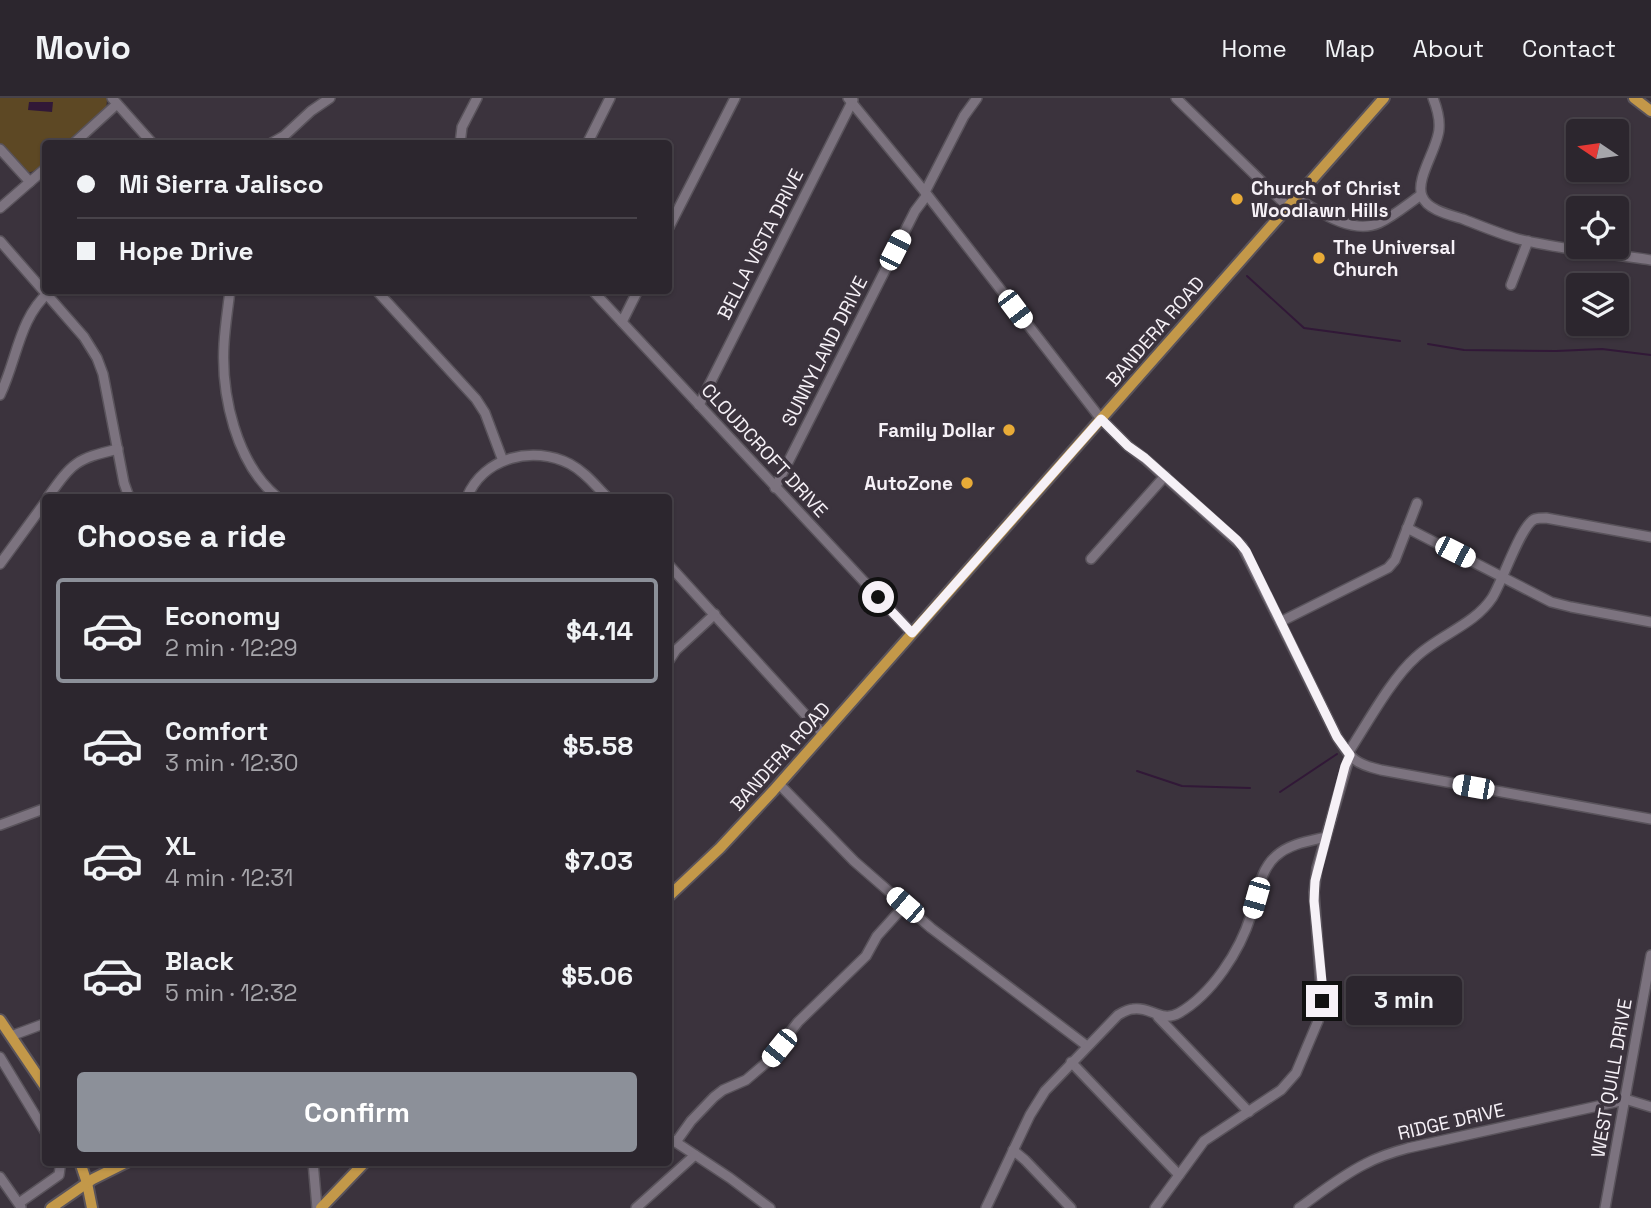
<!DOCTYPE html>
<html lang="en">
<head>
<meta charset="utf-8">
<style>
	:root { --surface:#2c262e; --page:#38323a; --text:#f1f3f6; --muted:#a6a5aa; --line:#48434a; --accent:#8c9099 }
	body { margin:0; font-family:"Space Grotesk",sans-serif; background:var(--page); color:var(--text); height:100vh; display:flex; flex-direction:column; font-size:26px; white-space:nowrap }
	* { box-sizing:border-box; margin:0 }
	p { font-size:23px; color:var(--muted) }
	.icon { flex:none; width:38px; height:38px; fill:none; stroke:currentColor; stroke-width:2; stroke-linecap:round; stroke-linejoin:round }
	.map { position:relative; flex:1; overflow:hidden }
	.panel { position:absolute; left:42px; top:396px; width:630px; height:672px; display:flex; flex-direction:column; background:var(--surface); border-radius:7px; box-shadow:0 2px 5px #0004,0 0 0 2px var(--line) }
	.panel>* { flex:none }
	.hud { position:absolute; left:42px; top:42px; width:630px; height:154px; border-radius:7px; box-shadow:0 2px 5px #0004,0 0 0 2px var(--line); display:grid; align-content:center; height:154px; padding:0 35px; background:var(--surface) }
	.needle { width:46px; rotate:283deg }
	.fabs { position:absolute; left:1566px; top:21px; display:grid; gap:14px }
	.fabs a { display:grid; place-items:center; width:63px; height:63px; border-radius:7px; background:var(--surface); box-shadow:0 2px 5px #0004,0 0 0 2px var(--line); font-size:35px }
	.end { position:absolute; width:32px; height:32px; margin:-16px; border:9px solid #f6f1f7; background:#111; box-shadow:0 0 0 4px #111 }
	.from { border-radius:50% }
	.bubble { position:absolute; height:49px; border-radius:7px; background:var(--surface); box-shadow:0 2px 5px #0004,0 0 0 2px var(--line); font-size:23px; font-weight:700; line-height:49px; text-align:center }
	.car { position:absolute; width:21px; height:42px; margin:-21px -10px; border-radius:9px; box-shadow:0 0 5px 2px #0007; background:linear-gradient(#fff 24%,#345 0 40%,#fff 0 76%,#345 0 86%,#fff 0) }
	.hud b { display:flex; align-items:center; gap:24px; height:66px; font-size:26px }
	.hud b+b { border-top:2px solid var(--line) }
	.hud i { width:18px; height:18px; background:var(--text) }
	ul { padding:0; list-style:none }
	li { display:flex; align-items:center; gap:21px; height:105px; margin:0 14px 10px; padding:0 21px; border:4px solid transparent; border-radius:7px }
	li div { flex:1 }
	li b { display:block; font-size:26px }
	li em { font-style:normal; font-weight:700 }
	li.active { border-color:var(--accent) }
	li>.icon { width:63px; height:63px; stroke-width:1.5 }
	h2 { padding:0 35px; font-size:32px; line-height:84px }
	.primary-button { display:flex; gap:14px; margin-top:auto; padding:14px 35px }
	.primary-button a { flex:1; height:80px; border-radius:7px; background:var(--accent); color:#fff; font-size:28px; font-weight:700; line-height:80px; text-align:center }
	header { display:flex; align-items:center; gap:42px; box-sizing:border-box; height:98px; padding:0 35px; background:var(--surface); border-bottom:2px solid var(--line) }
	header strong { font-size:33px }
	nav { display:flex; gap:38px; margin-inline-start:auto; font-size:24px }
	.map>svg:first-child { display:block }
</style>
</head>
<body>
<header>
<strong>Movio</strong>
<nav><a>Home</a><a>Map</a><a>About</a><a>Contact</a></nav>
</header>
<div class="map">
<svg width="1651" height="1110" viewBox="0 0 1651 1110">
	<rect width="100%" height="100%" fill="#3b333d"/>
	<path fill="#5d4824" d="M 0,0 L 106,0 L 107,2 L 106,10 L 65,45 L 46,46 L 45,63 C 39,69 34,76 25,74 L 0,46 Z"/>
	<path fill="#311837" d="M 29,4 L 53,4 L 52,14 L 28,12 Z"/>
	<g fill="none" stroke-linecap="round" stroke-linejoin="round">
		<g stroke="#311837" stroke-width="2">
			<path d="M 1247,178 L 1304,230 L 1400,243"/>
			<path d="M 1428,246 L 1464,252 L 1556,253 L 1602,251 L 1651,257"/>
			<path d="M 1137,673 L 1182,688 L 1250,690"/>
			<path d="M 1280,694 L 1337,656"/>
		</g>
		<defs>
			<g id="minor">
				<path d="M 112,0 L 153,46"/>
				<path d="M 848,0 L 925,94 L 1101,321 L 1128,348 L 1145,361 L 1242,448 L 1337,639 C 1351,661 1355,666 1381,672 L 1651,721"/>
				<path d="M 1176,0 L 1288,109"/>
				<path d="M 1433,0 C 1437,10 1440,21 1439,31 C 1438,50 1415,81 1422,98 C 1427,112 1450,117 1463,121 C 1481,128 1500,136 1518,141 C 1561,152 1607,155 1651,162"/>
				<path d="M 73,46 L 117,6"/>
				<path d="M 270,46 L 284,38 L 311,13 L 330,0"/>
				<path d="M 460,46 L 462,29 L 477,0"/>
				<path d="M 587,46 L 610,0"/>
				<path d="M 0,51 L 30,84"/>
				<path d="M 925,94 L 964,18 L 977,0"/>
				<path d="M 1296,100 C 1318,113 1352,137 1379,125 C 1394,118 1408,106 1421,97"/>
				<path d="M 0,110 L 46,70"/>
				<path d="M 668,131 L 735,0"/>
				<path d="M 0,143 L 84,239 L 97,260 L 103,276 L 124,385 L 129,399"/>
				<path d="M 1511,187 L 1528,143"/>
				<path d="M 230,192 C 228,210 225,228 224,246 C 221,297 236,365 277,399"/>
				<path d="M 376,192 L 476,301 L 485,315 L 503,363"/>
				<path d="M 592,192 L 912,535"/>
				<path d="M 622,224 L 638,192"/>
				<path d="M 0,297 C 17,262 19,220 49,194"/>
				<path d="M 699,307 L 853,2"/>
				<path d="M 775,390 L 915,113 L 927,97"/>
				<path d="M 48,399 C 73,364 76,361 118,351"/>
				<path d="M 467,399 C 484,359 533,347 570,366 C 585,374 595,387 607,399"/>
				<path d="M 1407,430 L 1551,504 L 1571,509 L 1651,524"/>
				<path d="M 1091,461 L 1165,378"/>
				<path d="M 0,466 L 46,403"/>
				<path d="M 668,466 L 823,636"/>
				<path d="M 1280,524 L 1388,470 L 1395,462 L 1417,405"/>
				<path d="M 668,564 L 676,552 L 715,516"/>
				<path d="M 1348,655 C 1367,626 1391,581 1416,559 C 1439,537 1474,527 1492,500 C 1502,485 1521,426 1535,421 C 1538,420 1542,420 1546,420 L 1651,439"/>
				<path d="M 779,686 L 854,763 L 931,830 L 1087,948"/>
				<path d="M 0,727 L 46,710"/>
				<path d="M 1158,919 L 1249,1014"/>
				<path d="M 11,938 L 46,925"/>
				<path d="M 0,959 L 46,1035"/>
				<path d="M 1071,964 L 1179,1077"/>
				<path d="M 1625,1001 L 1651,1009"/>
				<path d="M 668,1039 L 730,1080 L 770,1110"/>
				<path d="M 676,1044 L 691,1023 L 714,999 L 723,992 L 746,982 L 767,964 L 798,924 L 866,858 L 877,838 L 905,807"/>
				<path d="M 1013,1052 L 1025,1062 L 1071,1110"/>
				<path d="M 313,1064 L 317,1110"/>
				<path d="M 0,1079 L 21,1109"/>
				<path d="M 19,1105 L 59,1077 L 60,1070 L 59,1064"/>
				<path d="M 636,1110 L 695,1057"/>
				<path d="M 986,1110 L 1030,1017 L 1045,993 L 1118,917 C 1123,914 1128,911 1133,911 C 1150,908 1161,925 1179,915 C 1212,896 1240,853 1251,817 C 1258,797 1259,773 1276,758 C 1289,746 1309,743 1326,739 L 1350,657"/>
				<path d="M 1155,1110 L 1204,1043 L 1281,992 L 1296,975 L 1318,923 L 1322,903 L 1314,794 L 1317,770 L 1326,739"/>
				<path d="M 1299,1110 C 1320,1095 1341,1078 1365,1066 C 1378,1059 1393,1054 1408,1050 L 1625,1002"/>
				<path d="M 1605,1110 L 1651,857"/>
			</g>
			<g id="major">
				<path d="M 1634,0 L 1651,13"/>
				<path d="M 668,799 L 720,750 L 773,693 L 1384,0"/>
				<path d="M 0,922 L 46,990"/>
				<path d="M 80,1064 L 87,1085 L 92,1110"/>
				<path d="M 51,1110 L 93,1081 L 127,1064"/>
				<path d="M 321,1110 L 365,1064"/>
			</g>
		</defs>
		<use href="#minor" stroke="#59535b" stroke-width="12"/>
		<use href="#major" stroke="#59535b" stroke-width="14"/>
		<use href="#minor" stroke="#7c737f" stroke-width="9"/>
		<use href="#major" stroke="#c39849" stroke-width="10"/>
	</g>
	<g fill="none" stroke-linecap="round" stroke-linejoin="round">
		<path stroke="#f6f1f7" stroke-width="9" d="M 878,499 L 912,535 L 1101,321 L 1128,348 L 1145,360 L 1237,442 L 1246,453 L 1337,639 L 1350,657 L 1345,668 L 1315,783 L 1314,803 L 1323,894 L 1322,903"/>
	</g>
	<g fill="#e8ab37" stroke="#3b333d" stroke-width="2.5">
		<circle cx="1237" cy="101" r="7"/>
		<circle cx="1319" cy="160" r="7"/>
		<circle cx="1009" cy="332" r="7"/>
		<circle cx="967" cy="385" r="7"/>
	</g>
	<g text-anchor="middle" stroke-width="7" stroke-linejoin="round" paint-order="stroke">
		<g font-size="19" font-weight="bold" fill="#f6f1f7" stroke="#3b333d" text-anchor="start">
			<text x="1251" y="97">Church of Christ<tspan x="1251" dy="22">Woodlawn Hills</tspan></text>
			<text x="1333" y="156">The Universal<tspan x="1333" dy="22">Church</tspan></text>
			<text x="995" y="339" text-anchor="end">Family Dollar</text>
			<text x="953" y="392" text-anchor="end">AutoZone</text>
		</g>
		<g font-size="19" fill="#f6f1f7" stroke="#3b333d">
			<text transform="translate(760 146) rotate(-63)" y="7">BELLA VISTA DRIVE</text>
			<text transform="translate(1155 233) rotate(-49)" y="7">BANDERA ROAD</text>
			<text transform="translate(824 253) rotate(-63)" y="7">SUNNYLAND DRIVE</text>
			<text transform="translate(765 352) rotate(47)" y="7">CLOUDCROFT DRIVE</text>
			<text transform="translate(780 658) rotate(-48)" y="7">BANDERA ROAD</text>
			<text transform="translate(1611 980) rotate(-80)" y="7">WEST QUILL DRIVE</text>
			<text transform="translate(1451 1023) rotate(-13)" y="7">RIDGE DRIVE</text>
		</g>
	</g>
</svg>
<div class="fabs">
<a><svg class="needle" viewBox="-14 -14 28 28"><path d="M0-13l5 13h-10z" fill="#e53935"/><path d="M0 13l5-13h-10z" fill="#a6a5aa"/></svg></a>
<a><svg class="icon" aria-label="locate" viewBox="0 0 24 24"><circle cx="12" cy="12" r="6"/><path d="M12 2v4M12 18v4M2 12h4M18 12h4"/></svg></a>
<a><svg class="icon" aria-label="layers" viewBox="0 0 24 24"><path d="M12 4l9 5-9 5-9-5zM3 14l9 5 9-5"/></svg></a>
</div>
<i class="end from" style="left:878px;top:499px"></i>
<i class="end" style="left:1322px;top:903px"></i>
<div class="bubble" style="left:1346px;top:878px;width:116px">3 min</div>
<i class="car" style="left:895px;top:152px;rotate:27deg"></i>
<i class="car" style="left:1015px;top:211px;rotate:143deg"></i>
<i class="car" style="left:1455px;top:454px;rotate:117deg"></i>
<i class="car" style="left:1473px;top:689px;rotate:280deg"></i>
<i class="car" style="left:1256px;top:800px;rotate:196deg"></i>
<i class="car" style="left:905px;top:807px;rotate:311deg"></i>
<i class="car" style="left:779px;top:950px;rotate:219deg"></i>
<div class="hud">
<b><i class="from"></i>Mi Sierra Jalisco</b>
<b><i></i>Hope Drive</b>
</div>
<section class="panel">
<h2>Choose a ride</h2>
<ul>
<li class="active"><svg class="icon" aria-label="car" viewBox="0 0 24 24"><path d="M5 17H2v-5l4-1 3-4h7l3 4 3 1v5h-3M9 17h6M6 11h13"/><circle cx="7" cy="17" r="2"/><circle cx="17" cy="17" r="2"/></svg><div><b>Economy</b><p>2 min · 12:29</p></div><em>$4.14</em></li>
<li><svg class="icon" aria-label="car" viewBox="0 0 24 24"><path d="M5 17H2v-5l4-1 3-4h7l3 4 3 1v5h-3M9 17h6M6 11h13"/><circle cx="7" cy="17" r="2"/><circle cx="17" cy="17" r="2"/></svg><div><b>Comfort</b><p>3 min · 12:30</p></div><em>$5.58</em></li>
<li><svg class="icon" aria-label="car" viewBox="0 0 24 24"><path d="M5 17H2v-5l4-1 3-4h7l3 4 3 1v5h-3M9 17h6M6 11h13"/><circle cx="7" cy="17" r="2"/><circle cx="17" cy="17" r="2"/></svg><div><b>XL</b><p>4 min · 12:31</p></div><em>$7.03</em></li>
<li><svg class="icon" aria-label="car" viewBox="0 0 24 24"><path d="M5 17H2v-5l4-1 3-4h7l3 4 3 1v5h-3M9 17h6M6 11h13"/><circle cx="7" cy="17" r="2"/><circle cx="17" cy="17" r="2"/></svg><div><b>Black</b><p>5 min · 12:32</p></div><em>$5.06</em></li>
</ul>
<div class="primary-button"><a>Confirm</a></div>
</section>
</div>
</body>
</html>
